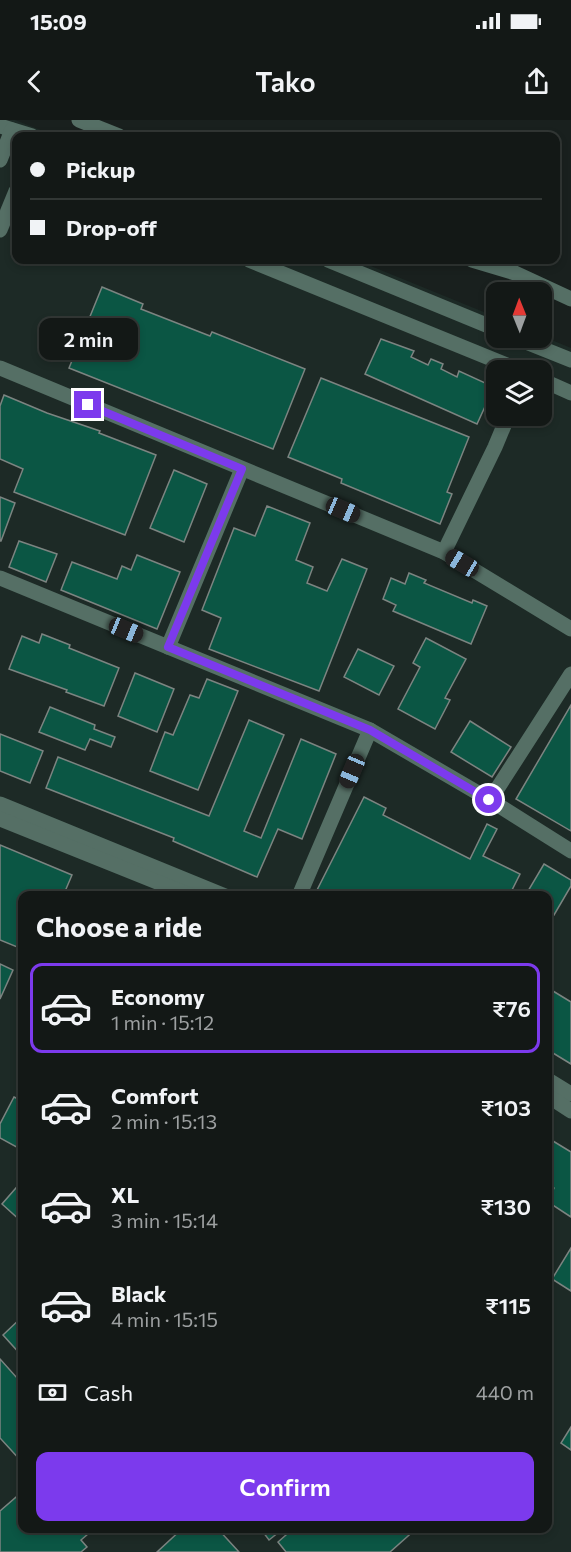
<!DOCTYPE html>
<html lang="en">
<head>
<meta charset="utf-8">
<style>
	:root { --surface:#131816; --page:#202523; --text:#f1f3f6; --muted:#9da0a1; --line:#323735; --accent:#7c3aed }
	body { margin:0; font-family:Commissioner,sans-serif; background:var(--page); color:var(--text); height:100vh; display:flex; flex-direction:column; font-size:22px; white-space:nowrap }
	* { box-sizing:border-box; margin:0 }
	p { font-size:20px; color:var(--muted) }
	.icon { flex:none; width:33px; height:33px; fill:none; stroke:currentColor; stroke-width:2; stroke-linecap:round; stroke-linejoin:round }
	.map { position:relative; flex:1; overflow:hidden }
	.drawer { position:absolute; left:18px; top:771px; width:534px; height:642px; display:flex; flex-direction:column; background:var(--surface); border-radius:12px; box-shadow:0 3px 9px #0003,0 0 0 2px var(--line) }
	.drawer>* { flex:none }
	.hud { position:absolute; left:12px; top:12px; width:548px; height:132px; border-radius:12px; box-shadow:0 3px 9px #0003,0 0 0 2px var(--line); display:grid; align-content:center; height:132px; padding:0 18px; background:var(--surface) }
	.needle { width:39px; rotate:359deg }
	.tools { position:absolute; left:486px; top:162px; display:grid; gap:12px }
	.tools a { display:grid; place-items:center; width:66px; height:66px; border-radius:12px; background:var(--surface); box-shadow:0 3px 9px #0003,0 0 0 2px var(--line); font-size:30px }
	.end { position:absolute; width:27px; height:27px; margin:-14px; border:8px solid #7c3aed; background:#fff; box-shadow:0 0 0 3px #fff }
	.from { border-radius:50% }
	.bubble { position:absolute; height:42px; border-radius:12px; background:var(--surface); box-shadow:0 3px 9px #0003,0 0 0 2px var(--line); font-size:20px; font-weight:600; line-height:42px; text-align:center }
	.car { position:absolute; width:18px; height:36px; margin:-18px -9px; border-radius:8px; box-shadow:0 0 4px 2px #0007; background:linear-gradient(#222 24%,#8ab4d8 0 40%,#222 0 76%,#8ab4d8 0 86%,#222 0) }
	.hud b { display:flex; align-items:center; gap:21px; height:57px; font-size:22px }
	.hud b+b { border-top:2px solid var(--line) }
	.hud i { width:15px; height:15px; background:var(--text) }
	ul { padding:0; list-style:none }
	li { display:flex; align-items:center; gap:18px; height:90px; margin:0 12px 9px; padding:0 6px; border:3px solid transparent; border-radius:12px }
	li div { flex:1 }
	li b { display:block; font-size:22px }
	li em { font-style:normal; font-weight:600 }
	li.selected { border-color:var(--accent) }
	li>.icon { width:54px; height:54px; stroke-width:1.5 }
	h2 { padding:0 18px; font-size:27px; line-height:72px }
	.pay { display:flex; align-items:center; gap:15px; height:66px; padding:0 18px; font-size:22px }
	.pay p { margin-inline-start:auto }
	.button { display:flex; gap:12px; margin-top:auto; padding:12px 18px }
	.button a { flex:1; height:69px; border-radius:12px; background:var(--accent); color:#fff; font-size:24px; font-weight:600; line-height:69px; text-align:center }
	.status { display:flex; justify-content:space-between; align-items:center; height:42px; padding:0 30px; background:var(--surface); direction:ltr }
	.status svg { height:16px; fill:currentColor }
	header { display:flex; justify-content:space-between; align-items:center; height:78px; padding:0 18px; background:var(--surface); font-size:27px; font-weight:600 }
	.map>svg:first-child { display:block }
</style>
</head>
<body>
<div class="status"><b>15:09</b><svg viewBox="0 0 49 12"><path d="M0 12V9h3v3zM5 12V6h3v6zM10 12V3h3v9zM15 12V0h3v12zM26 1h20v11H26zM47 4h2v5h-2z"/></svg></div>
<header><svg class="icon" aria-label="back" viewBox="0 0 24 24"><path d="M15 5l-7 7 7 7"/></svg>Tako<svg class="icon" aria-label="share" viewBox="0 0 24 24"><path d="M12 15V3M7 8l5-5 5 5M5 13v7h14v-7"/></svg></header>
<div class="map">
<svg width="571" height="1432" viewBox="0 0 571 1432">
	<rect width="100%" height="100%" fill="#19201e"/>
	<path fill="#1d2a26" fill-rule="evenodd" d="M 0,0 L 15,0 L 56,16 L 16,16 L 16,140 L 356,140 L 496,197 L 496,218 L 542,218 L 542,216 L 571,228 L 571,1432 L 0,1432 ZM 496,250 L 542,250 L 542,296 L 496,296 ZM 22,776 L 548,776 L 548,1408 L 22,1408 Z"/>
	<g fill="#0b5644" stroke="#7c8481" stroke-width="1.5">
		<path d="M 102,167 L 143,184 L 141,189 L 210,216 L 212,212 L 305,249 L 273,329 L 69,248 Z"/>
		<path d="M 381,219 L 414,231 L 411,237 L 428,245 L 431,239 L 443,244 L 441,249 L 457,257 L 459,251 L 494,267 L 477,304 L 365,254 Z"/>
		<path d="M 321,258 L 469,317 L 447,372 L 452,374 L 440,404 L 341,363 L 342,359 L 288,337 Z"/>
		<path d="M 4,275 L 47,293 L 100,311 L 99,313 L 156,335 L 125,415 L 14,372 L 23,349 L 0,339 L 0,286 Z"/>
		<path d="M 174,350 L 207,364 L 184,422 L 150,408 Z"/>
		<path d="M 0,377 L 15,383 L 1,421 L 0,421 Z"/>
		<path d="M 267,386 L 310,403 L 296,440 L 313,447 L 307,463 L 327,471 L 342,439 L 367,449 L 319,571 L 209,529 L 221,498 L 202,490 L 234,408 L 255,416 Z"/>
		<path d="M 19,421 L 57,434 L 46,462 L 9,447 Z"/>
		<path d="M 137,435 L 180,452 L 157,509 L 61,470 L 72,442 L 117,459 L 122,446 L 131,450 Z"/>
		<path d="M 409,453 L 426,460 L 424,463 L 472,483 L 473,480 L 487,486 L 471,524 L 393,491 L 396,485 L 383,479 L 391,458 L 405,464 Z"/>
		<path d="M 42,514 L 70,525 L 69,528 L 119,548 L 104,586 L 66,572 L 67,570 L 9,549 L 22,516 L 39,523 Z"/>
		<path d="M 426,518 L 466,539 L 445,578 L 450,580 L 435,609 L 398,589 L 420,547 L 413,543 Z"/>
		<path d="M 358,529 L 394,546 L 379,575 L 344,557 Z"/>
		<path d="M 135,553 L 174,569 L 157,612 L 118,596 Z"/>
		<path d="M 207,559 L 238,571 L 198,670 L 150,651 L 165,612 L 173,615 L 190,575 L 199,578 Z"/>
		<path d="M 571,585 L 571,711 L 516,679 Z"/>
		<path d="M 50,587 L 95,605 L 94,609 L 115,617 L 111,627 L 90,619 L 85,630 L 39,612 Z"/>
		<path d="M 249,600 L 284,615 L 244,711 L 261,718 L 301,619 L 336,634 L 302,719 L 278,709 L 257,757 L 173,721 L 174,718 L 46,668 L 58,637 L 209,696 Z"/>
		<path d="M 470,601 L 511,627 L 492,657 L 451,632 Z"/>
		<path d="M 0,614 L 43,631 L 30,663 L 0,651 Z"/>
		<path d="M 364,677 L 386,688 L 383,695 L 470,739 L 487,704 L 497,709 L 483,736 L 520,754 L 509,776 L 314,776 Z"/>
		<path d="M 0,725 L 72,755 L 63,776 L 22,776 L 22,829 L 0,820 Z"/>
		<path d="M 544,744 L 571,760 L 571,766 L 554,795 L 548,792 L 548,776 L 535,776 L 528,771 Z"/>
		<path d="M 0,844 L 13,850 L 0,879 Z"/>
		<path d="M 548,868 L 571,882 L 571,944 L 548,930 Z"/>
		<path d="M 14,977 L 22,981 L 22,1030 L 0,1018 L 0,1004 Z"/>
		<path d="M 548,1018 L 571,1032 L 571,1097 L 548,1082 L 554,1068 L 548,1064 Z"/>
		<path d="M 22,1061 L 22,1102 L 2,1084 Z"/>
		<path d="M 571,1128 L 571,1171 L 552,1159 Z"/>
		<path d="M 22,1197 L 22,1236 L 3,1215 Z"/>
		<path d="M 0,1239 L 17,1258 L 22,1253 L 22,1342 L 0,1318 Z"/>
		<path d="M 571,1307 L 571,1330 L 561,1323 Z"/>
		<path d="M 22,1372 L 22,1408 L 95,1408 L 81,1420 L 87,1427 L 81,1432 L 0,1432 L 0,1391 Z"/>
		<path d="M 183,1408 L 217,1408 L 239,1432 L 157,1432 Z"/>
		<path d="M 260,1408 L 284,1408 L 269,1420 Z"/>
		<path d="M 294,1408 L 417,1408 L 390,1432 L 286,1432 L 278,1422 Z"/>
	</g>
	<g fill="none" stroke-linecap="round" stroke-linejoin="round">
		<g stroke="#556f65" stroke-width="15">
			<path d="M 79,0 L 119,16"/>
			<path d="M 0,6 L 32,16"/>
			<path d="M 0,40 L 12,10"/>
			<path d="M 0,110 L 16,71"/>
			<path d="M 249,140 L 519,250"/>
			<path d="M 328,140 L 496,209"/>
			<path d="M 472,140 L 515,153 L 571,179"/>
			<path d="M 516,218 L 571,240"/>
			<path d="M 0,248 L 444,432 L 571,509"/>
			<path d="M 542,260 L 571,273"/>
			<path d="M 444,432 L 495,327 L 508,296"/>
			<path d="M 0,458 L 370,610 L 490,680 L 571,731"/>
			<path d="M 168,527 L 242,349"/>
			<path d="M 490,680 L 571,554"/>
			<path d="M 0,684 L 225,776"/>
			<path d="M 0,699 L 192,776"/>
			<path d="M 299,776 L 370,610"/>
			<path d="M 548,960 L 571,974"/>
			<path d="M 548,976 L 571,991"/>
		</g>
	</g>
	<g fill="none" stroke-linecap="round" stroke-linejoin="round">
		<path stroke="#7c3aed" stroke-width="8" d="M 88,285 L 242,349 L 168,527 L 370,610 L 489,680"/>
	</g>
</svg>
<div class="tools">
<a><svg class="needle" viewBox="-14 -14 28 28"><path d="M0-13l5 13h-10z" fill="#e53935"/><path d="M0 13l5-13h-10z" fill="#9da0a1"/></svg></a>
<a><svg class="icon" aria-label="layers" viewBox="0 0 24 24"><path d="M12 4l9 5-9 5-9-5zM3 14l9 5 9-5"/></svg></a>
</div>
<i class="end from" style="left:489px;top:680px"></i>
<i class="end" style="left:88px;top:285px"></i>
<div class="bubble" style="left:39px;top:198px;width:99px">2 min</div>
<i class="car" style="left:343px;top:390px;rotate:113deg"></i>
<i class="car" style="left:462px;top:443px;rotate:301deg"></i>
<i class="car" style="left:126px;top:510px;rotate:112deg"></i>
<i class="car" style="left:352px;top:651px;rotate:203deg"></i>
<div class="hud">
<b><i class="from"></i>Pickup</b>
<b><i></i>Drop-off</b>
</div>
<section class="drawer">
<h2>Choose a ride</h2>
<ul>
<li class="selected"><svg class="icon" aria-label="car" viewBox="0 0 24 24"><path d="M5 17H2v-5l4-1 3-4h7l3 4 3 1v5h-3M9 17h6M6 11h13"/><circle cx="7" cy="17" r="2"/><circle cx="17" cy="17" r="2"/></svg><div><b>Economy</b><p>1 min · 15:12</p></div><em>₹76</em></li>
<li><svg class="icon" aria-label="car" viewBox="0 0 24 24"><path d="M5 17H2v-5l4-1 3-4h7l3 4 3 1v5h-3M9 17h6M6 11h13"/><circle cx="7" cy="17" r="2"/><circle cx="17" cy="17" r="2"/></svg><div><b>Comfort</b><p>2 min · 15:13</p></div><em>₹103</em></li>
<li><svg class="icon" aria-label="car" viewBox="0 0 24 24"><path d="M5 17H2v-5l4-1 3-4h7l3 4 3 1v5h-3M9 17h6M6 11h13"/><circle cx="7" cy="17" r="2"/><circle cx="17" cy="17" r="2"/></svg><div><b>XL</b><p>3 min · 15:14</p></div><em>₹130</em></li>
<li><svg class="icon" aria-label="car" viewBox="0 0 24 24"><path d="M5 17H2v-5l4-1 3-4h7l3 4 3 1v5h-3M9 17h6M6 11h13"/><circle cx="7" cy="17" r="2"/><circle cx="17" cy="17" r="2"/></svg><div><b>Black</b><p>4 min · 15:15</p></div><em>₹115</em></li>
</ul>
<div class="pay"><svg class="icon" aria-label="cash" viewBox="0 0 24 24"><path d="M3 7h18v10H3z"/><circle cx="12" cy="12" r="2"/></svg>Cash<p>440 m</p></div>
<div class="button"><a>Confirm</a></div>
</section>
</div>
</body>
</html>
